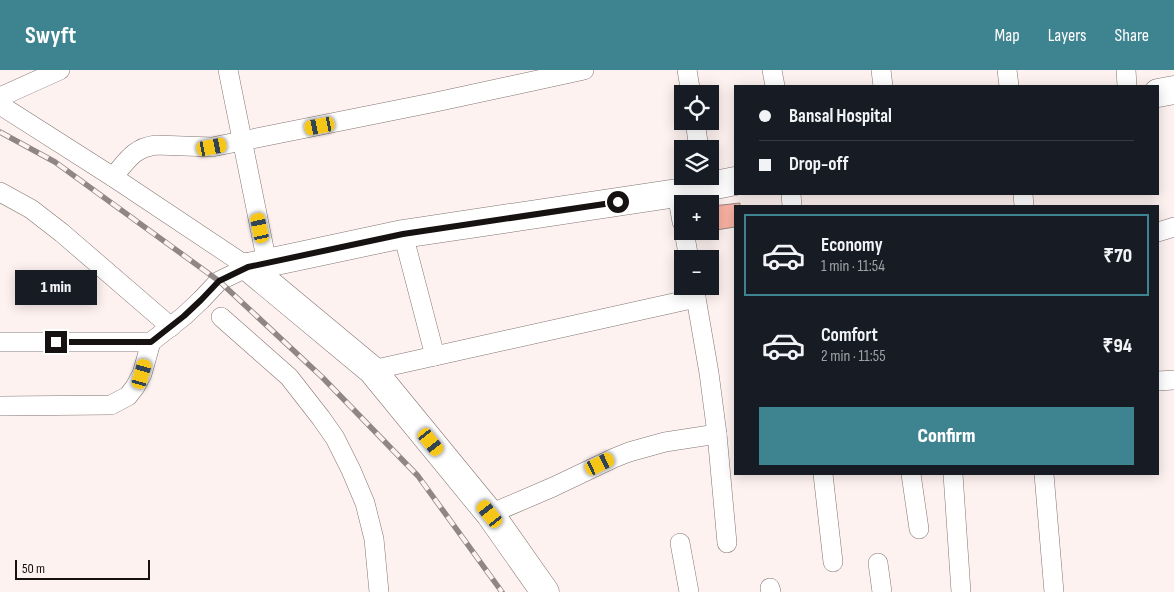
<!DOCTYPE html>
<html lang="en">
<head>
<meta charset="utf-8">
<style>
	:root { --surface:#171b24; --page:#20242c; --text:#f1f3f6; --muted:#9ea1a6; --line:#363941; --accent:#3e8390 }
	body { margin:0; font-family:"Sofia Sans Condensed",sans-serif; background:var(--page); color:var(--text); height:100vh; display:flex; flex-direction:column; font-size:19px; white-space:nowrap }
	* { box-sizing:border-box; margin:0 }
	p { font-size:16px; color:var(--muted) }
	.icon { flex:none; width:28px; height:28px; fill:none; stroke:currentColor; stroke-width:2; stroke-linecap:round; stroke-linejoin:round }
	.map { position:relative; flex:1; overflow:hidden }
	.details { position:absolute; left:734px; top:135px; width:425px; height:270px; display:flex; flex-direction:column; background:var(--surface); border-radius:0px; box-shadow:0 2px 12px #0003 }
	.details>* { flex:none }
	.banner { position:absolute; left:734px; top:15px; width:425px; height:110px; border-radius:0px; box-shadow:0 2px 12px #0003; display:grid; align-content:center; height:110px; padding:0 25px; background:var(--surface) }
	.buttons { position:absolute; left:674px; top:15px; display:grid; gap:10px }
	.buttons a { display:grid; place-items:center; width:45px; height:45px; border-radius:0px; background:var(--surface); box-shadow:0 2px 12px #0003; font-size:25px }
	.scale { position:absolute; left:15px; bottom:12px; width:135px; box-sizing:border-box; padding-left:5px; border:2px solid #171212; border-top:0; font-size:14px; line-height:18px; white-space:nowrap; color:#171212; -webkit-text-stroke:4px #fef2f0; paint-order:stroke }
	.end { position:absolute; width:22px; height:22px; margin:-11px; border:6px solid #171212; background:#fff; box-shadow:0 0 0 2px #fff }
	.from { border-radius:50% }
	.bubble { position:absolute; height:35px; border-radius:0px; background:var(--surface); box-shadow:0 2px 12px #0003; font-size:16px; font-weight:800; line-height:35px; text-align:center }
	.car { position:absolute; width:15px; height:30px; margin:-15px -8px; border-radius:6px; box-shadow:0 0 4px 1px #0007; background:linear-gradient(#f5c518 24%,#345 0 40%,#f5c518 0 76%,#345 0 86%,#f5c518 0) }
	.banner b { display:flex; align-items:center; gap:18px; height:48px; font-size:19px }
	.banner b+b { border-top:1px solid var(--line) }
	.banner i { width:12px; height:12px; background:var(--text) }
	ul { padding:9px 0 0; list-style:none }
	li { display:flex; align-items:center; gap:15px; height:82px; margin:0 10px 8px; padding:0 15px; border:2px solid transparent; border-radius:0px }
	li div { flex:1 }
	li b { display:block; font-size:19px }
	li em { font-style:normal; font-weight:800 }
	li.on { border-color:var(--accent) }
	li>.icon { width:45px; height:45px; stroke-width:1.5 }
	.cta { display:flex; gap:10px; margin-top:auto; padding:10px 25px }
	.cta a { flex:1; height:58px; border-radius:0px; background:var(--accent); color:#fff; font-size:20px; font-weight:800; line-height:58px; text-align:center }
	header { display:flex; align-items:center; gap:30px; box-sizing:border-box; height:70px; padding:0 25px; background:var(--accent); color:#fff }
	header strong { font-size:24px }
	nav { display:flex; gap:28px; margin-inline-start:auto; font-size:18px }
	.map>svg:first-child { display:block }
</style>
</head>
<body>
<header>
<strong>Swyft</strong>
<nav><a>Map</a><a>Layers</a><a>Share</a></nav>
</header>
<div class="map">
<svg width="1174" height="522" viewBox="0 0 1174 522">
	<rect width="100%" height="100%" fill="#fef2f0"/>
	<path fill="#fbb3a4" stroke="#948785" d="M 740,133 L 740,136 L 735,136 L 735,157 L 716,160 L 713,136 Z"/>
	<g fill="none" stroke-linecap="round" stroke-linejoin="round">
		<defs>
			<g id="street">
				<path d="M 228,0 L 267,193"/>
				<path d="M 687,0 L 691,24"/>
				<path d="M 772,0 L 775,16"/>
				<path d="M 881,0 L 883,16"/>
				<path d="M 1007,0 L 1009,16"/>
				<path d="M 1126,0 L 1127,16"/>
				<path d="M 0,27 L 60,0"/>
				<path d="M 0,35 L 113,107 L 248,197"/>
				<path d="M 695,51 L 699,79"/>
				<path d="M 113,107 C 127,91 133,78 156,75 L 212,77 L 436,32 L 584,0"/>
				<path d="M 0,122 L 31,139 L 62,163 L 171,257"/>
				<path d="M 677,123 L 682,152"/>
				<path d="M 791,124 L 792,136"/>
				<path d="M 1023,124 L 1024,136"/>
				<path d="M 684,161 L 689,189"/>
				<path d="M 1158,162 L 1174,157"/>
				<path d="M 403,164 L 435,286"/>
				<path d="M 694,216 L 709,303 L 717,364 L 727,473"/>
				<path d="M 221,247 L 289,307 L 321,348 L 335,368 L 351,400 L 365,433 L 374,469 L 379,522"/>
				<path d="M 0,272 L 151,272 L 184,246 L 201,230 L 219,211 L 248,197"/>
				<path d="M 372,300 L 696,228"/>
				<path d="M 1158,311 L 1174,310"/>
				<path d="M 0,336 L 111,335 L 128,326 L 135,317 L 142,304 L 151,272"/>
				<path d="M 823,404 L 833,492"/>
				<path d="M 911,404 L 919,459"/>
				<path d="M 953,404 L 961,522"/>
				<path d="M 1044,404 L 1054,522"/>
				<path d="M 490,444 L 553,417 L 614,388 L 629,382 L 665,372 L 717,364"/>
				<path d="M 680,473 L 689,522"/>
				<path d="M 878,493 L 882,522"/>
				<path d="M 770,518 L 771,522"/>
			</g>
			<g id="secondary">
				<path d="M 1158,23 L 1174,20"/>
				<path d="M 248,197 L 403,164 L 677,123 L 735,111"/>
				<path d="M 248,197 L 372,300 L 490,444 L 545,522"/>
			</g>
		</defs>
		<use href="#street" stroke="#817572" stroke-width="20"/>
		<use href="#secondary" stroke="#817572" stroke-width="29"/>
		<use href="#street" stroke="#fff" stroke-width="19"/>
		<use href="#secondary" stroke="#fff" stroke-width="28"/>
		<defs>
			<path id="rail" d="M 0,62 L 55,92 L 219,211 L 322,307 L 418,406 L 502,522"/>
		</defs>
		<use href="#rail" stroke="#8f8685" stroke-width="5.5"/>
		<use href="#rail" stroke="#fef2f0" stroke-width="4" stroke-dasharray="11" stroke-linecap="butt"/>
	</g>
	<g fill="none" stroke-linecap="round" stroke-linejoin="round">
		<path stroke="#171212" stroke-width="6" d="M 56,272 L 151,272 L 184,246 L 201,230 L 219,211 L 248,197 L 403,164 L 618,132"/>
	</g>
</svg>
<div class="buttons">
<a><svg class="icon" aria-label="locate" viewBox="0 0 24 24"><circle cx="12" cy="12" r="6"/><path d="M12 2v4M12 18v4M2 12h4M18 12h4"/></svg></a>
<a><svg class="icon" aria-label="layers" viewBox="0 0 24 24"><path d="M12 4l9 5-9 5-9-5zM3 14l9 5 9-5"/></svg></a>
<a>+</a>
<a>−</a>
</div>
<div class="scale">50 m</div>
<i class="end from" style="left:618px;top:132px"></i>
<i class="end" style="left:56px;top:272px"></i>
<div class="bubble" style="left:15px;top:200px;width:82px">1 min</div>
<i class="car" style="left:320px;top:56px;rotate:259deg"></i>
<i class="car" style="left:212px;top:77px;rotate:79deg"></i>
<i class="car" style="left:260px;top:158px;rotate:348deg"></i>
<i class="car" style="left:142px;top:304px;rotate:16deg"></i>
<i class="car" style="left:431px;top:372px;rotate:141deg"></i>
<i class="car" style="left:600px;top:394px;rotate:64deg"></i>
<i class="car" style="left:490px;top:444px;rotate:321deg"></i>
<div class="banner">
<b><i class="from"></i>Bansal Hospital</b>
<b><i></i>Drop-off</b>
</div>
<section class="details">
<ul>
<li class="on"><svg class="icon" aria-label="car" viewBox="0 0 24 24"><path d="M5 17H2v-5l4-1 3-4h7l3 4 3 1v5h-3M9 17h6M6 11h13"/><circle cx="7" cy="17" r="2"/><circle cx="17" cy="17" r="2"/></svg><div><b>Economy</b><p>1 min · 11:54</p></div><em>₹70</em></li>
<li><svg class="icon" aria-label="car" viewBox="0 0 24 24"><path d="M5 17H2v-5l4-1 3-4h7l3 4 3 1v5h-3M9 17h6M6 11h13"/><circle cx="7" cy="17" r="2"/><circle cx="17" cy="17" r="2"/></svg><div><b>Comfort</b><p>2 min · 11:55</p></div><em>₹94</em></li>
</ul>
<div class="cta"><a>Confirm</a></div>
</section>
</div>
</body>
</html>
